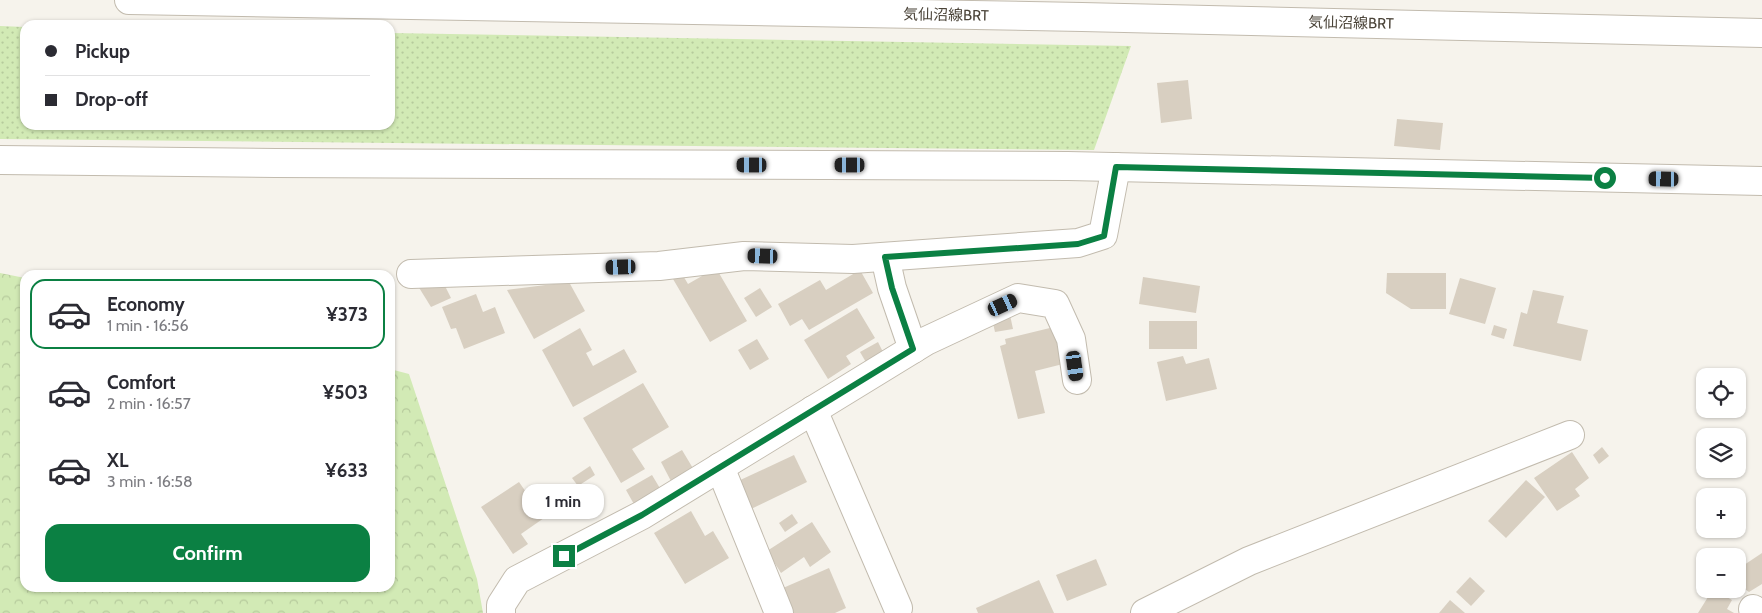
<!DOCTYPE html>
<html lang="en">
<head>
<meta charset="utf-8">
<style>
	:root { --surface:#fff; --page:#f7f7f7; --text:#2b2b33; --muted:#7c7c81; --line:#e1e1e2; --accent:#0b8043 }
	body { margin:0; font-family:Cabin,"Noto Sans JP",sans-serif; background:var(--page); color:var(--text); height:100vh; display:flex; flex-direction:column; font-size:19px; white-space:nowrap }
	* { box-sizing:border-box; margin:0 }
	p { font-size:16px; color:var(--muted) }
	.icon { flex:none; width:28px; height:28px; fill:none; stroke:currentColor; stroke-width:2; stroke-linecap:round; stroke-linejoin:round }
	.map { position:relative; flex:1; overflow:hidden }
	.panel { position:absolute; left:20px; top:270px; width:375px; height:322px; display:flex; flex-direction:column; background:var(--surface); border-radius:15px; box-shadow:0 1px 4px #0004 }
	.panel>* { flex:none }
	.banner { position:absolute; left:20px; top:20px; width:375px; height:110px; border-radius:15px; box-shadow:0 1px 4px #0004; display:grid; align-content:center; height:110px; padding:0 25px; background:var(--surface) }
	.tools { position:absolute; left:1696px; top:368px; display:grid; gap:10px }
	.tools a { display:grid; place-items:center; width:50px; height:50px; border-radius:10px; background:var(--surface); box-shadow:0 1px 4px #0004; font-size:25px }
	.end { position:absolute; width:22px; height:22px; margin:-11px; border:6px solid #0b8043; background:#fff; box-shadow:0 0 0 2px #fff }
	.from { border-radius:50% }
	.bubble { position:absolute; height:35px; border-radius:15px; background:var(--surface); box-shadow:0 1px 4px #0004; font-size:16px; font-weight:700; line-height:35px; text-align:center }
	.car { position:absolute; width:15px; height:30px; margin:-15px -8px; border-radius:6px; box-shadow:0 0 4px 1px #0007; background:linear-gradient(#222 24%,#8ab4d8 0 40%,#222 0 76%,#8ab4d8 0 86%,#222 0) }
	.banner b { display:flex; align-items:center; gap:18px; height:48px; font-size:19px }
	.banner b+b { border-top:1px solid var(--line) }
	.banner i { width:12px; height:12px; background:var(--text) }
	ul { padding:9px 0 0; list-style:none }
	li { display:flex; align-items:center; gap:15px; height:70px; margin:0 10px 8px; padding:0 15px; border:2px solid transparent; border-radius:15px }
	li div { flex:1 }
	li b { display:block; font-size:19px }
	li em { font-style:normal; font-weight:700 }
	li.current { border-color:var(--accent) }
	li>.icon { width:45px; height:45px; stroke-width:1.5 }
	.primary-button { display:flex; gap:10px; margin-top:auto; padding:10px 25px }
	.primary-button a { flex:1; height:58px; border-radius:15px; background:var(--accent); color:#fff; font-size:20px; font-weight:700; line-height:58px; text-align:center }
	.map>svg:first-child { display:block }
</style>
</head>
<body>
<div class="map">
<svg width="1762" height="613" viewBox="0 0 1762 613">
	<defs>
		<pattern id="grass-dots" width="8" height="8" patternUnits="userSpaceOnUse" patternTransform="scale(1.25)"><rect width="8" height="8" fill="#d2eab5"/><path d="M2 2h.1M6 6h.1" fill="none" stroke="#b6ca9c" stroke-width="1.8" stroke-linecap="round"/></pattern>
		<pattern id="forest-crowns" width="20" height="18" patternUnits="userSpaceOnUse" patternTransform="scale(1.25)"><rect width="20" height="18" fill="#d2eab5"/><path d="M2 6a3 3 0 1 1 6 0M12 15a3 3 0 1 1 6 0" fill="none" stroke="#b6ca9c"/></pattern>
	</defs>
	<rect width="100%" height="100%" fill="#f6f3ec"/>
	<path fill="url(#grass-dots)" d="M 0,26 L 25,27 L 25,125 L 390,125 L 390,33 L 1131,46 L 1094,150 L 0,139 Z"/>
	<path fill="url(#forest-crowns)" d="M 0,273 L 25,278 L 25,588 L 390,588 L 390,369 L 409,374 L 477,579 L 483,613 L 0,613 Z"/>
	<g fill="#d8cfc1">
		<path d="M 1188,80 L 1192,119 L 1161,123 L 1157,83 Z"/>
		<path d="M 1397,119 L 1443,123 L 1440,150 L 1394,146 Z"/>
		<path d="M 716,268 L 747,321 L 710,342 L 673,279 L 682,274 L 688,284 Z"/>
		<path d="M 860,270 L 873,293 L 809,330 L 802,319 L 790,326 L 778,304 L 820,280 L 826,290 Z"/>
		<path d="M 1387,273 L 1446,273 L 1446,309 L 1411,309 L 1386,293 Z"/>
		<path d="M 1143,277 L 1200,286 L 1196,313 L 1139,304 Z"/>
		<path d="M 1460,278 L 1496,288 L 1485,324 L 1449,314 Z"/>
		<path d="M 569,282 L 585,311 L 534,339 L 507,290 Z"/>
		<path d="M 444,284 L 451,298 L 431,307 L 418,286 Z"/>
		<path d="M 760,288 L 772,307 L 756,317 L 744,298 Z"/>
		<path d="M 1533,290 L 1564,296 L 1557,323 L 1588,330 L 1581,361 L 1513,346 L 1521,312 L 1527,314 Z"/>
		<path d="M 476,294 L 483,312 L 495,307 L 505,333 L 464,349 L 456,328 L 451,329 L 442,307 Z"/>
		<path d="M 857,308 L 875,338 L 846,356 L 851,364 L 828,379 L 804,340 Z"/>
		<path d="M 1010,315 L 1013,329 L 995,332 L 992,319 Z"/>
		<rect x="1149" y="321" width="48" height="28"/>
		<path d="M 1494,325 L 1507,329 L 1504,339 L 1491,335 Z"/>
		<path d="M 1054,327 L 1063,364 L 1035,371 L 1045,413 L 1018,419 L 1000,346 L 1006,344 L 1005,339 Z"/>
		<path d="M 580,328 L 592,350 L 586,353 L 593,366 L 624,349 L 637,372 L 573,407 L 542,350 Z"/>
		<path d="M 757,339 L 769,359 L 750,370 L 738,350 Z"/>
		<path d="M 878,342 L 884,354 L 867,364 L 860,352 Z"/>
		<path d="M 1183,356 L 1186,364 L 1209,358 L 1217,389 L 1166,401 L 1157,362 Z"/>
		<path d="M 643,383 L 669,427 L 632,449 L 645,469 L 621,483 L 583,418 Z"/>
		<path d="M 1602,447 L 1609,456 L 1599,464 L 1593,455 Z"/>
		<path d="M 682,450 L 694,470 L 672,483 L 661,462 Z"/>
		<path d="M 1572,452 L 1589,478 L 1575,489 L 1580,496 L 1557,511 L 1534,478 Z"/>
		<path d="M 794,455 L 807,482 L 749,510 L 736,482 Z"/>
		<path d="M 590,466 L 595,475 L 578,486 L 572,478 Z"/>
		<path d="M 652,475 L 661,490 L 635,506 L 626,490 Z"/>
		<path d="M 1526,480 L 1545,497 L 1506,538 L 1488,521 Z"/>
		<path d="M 519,482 L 544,518 L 521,534 L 528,544 L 513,554 L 481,507 Z"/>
		<path d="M 570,484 L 580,499 L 570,505 L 560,491 Z"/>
		<path d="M 691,511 L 705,536 L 713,531 L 729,558 L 685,584 L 654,533 Z"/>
		<path d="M 792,514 L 798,523 L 785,532 L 779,523 Z"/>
		<path d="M 812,522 L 831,552 L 810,567 L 804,557 L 781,573 L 767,551 Z"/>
		<path d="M 1762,553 L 1762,584 L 1749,592 L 1738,584 L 1738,569 Z"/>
		<path d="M 1096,559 L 1107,585 L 1067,601 L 1056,575 Z"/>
		<path d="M 829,568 L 846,608 L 835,613 L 794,613 L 783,588 Z"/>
		<path d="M 1470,577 L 1485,591 L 1471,606 L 1456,592 Z"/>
		<path d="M 1039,580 L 1054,613 L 978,613 L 976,608 Z"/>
		<path d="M 1713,589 L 1732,600 L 1727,609 L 1734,613 L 1698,613 Z"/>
		<path d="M 1450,600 L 1465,613 L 1439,613 Z"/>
	</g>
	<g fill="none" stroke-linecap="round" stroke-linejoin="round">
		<defs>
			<g id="minor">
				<path d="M 129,0 L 1082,17 L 1762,33"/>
				<path d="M 0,160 L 276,163 L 1068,166 L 1762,181"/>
				<path d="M 885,257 L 892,288 L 913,349"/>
				<path d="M 411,274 L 659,266 L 744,256 L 853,259 L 1078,243 L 1103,235 L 1116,167"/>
				<path d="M 813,410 L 898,608"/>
				<path d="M 720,467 L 779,613"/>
				<path d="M 1753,609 L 1759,613"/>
				<path d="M 501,613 L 501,605 L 517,580 L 642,515 L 926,341 L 1018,298 L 1055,304 L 1071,339 L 1077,380"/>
				<path d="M 1145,613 L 1249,561 L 1570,435"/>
			</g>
		</defs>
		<use href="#minor" stroke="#c2bbae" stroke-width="30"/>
		<use href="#minor" stroke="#fff" stroke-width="28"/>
	</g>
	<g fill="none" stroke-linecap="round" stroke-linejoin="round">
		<path stroke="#0b8043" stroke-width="6" d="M 564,556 L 642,515 L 913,349 L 892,288 L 885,257 L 1078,244 L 1104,236 L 1116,167 L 1605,178"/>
	</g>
	<g text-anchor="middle" stroke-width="5" stroke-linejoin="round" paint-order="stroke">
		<g font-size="15" fill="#4b4439" stroke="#fff">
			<text transform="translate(946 15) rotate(1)" y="5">気仙沼線BRT</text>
			<text transform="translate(1351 23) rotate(1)" y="5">気仙沼線BRT</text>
		</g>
	</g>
</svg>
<div class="tools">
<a><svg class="icon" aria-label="locate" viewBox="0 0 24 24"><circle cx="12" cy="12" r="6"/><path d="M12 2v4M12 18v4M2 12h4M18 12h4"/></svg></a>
<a><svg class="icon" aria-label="layers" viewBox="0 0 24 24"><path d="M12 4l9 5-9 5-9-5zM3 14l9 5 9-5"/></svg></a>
<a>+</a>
<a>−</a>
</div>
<i class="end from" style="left:1605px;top:178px"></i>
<i class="end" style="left:564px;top:556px"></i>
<div class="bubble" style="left:522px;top:484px;width:82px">1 min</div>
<i class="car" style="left:752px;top:165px;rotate:270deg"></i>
<i class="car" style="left:850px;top:165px;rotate:270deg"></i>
<i class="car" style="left:1664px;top:179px;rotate:271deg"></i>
<i class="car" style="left:763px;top:256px;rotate:272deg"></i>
<i class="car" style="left:621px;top:267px;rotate:268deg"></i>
<i class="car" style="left:1003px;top:305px;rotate:65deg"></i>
<i class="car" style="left:1075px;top:366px;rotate:172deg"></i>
<div class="banner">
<b><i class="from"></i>Pickup</b>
<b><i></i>Drop-off</b>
</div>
<section class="panel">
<ul>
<li class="current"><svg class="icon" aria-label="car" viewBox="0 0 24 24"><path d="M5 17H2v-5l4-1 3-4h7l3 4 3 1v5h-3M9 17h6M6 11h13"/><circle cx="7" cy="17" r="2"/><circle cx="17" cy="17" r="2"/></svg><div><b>Economy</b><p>1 min · 16:56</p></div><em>¥373</em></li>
<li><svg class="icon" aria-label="car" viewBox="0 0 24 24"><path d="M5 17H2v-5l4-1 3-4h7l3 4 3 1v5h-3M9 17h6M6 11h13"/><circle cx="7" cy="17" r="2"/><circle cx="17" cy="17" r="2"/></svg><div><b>Comfort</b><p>2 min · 16:57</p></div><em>¥503</em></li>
<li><svg class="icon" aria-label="car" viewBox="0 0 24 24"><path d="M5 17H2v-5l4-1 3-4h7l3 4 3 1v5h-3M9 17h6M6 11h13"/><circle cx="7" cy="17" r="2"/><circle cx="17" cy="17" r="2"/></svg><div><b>XL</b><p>3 min · 16:58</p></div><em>¥633</em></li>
</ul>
<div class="primary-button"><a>Confirm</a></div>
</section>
</div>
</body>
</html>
